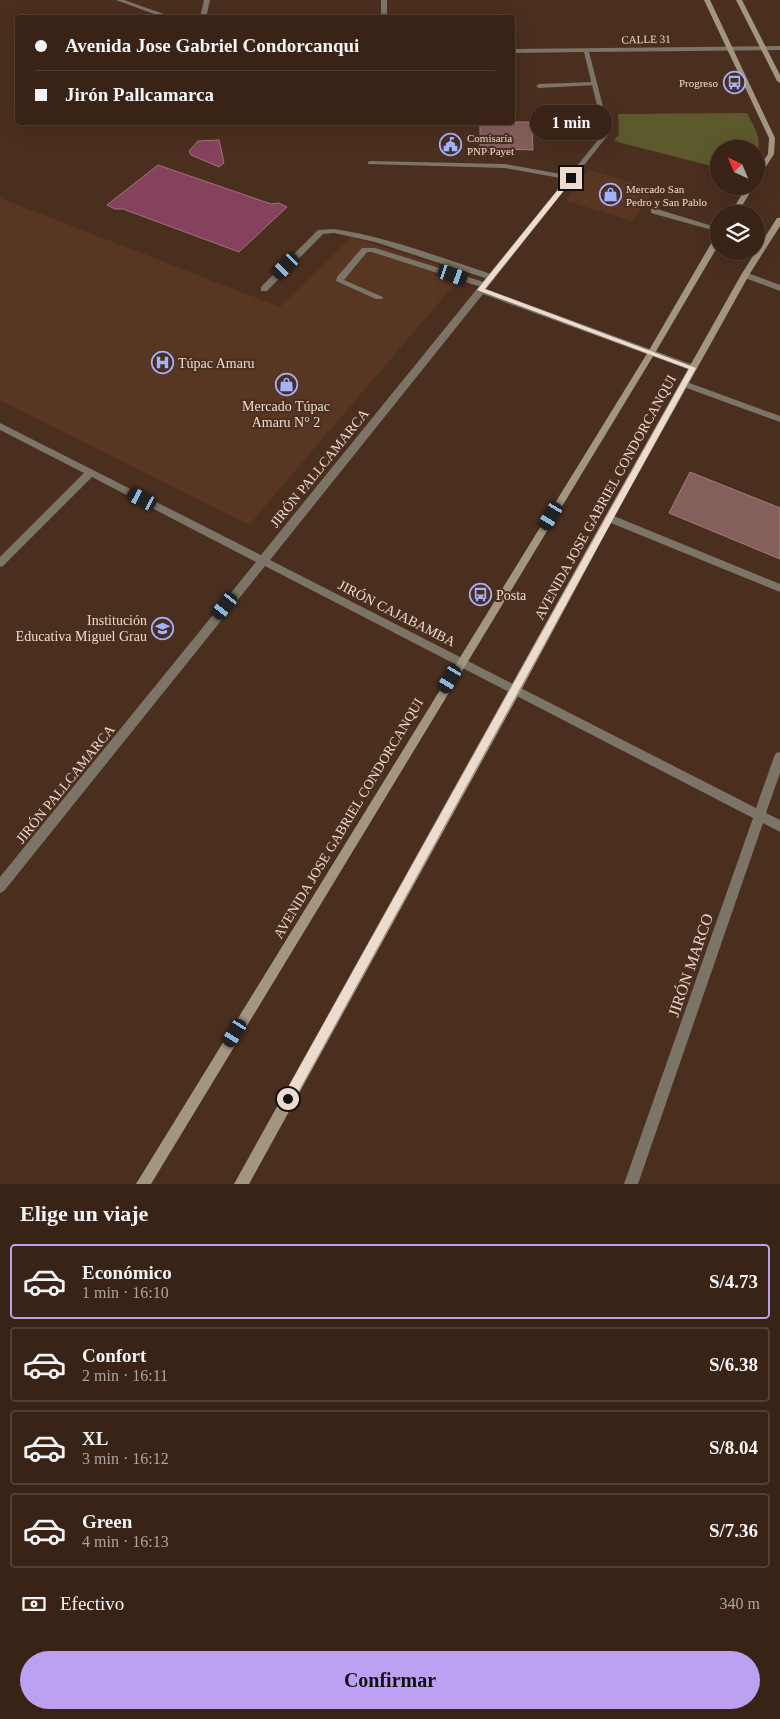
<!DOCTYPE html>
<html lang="es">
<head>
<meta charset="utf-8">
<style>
	:root { --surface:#382316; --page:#432f23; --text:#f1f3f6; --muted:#aba4a1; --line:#524035; --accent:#bca0f2 }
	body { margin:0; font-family:Georgia,serif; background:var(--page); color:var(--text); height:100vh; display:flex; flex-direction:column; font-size:19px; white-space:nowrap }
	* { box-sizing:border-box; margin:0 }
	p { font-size:16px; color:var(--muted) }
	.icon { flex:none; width:28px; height:28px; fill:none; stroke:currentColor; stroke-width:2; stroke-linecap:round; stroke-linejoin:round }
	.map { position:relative; height:1184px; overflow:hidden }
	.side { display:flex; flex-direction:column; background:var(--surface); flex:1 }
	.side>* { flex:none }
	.hud { position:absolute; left:15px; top:15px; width:500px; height:110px; border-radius:5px; box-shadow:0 5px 20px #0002,0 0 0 1px var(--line); display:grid; align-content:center; height:110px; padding:0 20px; background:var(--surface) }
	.needle { width:32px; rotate:316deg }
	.controls { position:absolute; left:710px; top:140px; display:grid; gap:10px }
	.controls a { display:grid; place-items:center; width:55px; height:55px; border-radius:50%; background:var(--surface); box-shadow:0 5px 20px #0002,0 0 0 1px var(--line); font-size:25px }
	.end { position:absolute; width:22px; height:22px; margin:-11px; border:6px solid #eddbd0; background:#111; box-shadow:0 0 0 2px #111 }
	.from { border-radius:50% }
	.bubble { position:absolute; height:35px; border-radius:18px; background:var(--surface); box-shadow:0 5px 20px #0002,0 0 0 1px var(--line); font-size:16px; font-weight:700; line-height:35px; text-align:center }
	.car { position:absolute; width:15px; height:30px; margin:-15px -8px; border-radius:6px; box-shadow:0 0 4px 1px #0007; background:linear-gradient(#222 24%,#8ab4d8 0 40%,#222 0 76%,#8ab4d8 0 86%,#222 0) }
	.hud b { display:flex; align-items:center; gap:18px; height:48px; font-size:19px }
	.hud b+b { border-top:1px solid var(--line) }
	.hud i { width:12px; height:12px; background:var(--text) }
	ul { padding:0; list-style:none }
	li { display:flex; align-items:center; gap:15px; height:75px; margin:0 10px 8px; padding:0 10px; border:2px solid var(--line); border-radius:5px }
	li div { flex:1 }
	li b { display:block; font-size:19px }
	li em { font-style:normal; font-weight:700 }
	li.on { border-color:var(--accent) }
	li>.icon { width:45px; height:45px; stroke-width:1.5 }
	h2 { padding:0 20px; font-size:22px; line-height:60px }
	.pay { display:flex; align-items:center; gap:12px; height:55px; padding:0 20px; font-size:19px }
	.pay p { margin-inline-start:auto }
	.primary-button { display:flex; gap:10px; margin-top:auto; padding:10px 20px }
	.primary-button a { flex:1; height:58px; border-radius:30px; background:var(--accent); color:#111; font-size:20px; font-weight:700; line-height:58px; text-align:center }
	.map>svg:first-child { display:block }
</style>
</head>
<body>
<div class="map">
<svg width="780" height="1184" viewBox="0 0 780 1184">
	<rect width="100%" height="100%" fill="#4b2f1e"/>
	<g fill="#593622">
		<path d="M 589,170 L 654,189 L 632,221 L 566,201 Z"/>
		<path d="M 0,198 L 280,307 L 351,237 L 464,273 L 249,525 L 0,400 Z"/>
	</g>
	<path fill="#5c592d" d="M 747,113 C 754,127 764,141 756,156 L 756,149 L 719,149 L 719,168 L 614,141 L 619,134 L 618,114 Z"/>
	<g fill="#85425d" stroke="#a47080">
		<path d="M 219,140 L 224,163 L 219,167 L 191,155 L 189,151 L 198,141 Z"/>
		<path d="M 158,165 L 271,204 L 279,203 L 287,207 L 239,252 L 123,209 L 115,209 L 107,205 Z"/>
	</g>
	<g fill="#855f5c" stroke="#a47c79">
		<path d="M 480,122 L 532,122 L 533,150 L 502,149 L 502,153 L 480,152 Z"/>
		<path d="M 690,472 L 780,508 L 780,559 L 669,513 Z"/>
	</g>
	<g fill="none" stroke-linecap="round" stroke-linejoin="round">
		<g fill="#7c7467" fill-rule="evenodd">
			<path d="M 593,82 L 596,84 L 595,85 L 539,88 L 536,86 L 539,84 Z"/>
			<path d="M 370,161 L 505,164 L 571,176 L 574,178 L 571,180 L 505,168 L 368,164 L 368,162 Z"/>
			<path d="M 651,209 L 657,209 L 719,228 L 719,232 L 651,213 Z"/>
			<path d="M 334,229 C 389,237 441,258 494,275 L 495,277 L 494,279 L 488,279 L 375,242 L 334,233 L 323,234 L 267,291 L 261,291 L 261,287 L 318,230 Z"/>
			<path d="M 362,248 L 375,248 L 487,283 L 488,285 L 487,287 L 481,287 L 372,252 L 367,252 L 344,280 L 383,297 L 382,299 L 376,299 L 336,281 L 337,277 Z"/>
		</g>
		<g fill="#7c7467" fill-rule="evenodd">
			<path d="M 116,0 L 124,0 L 175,18 L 165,18 Z"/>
			<path d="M 204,0 L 210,0 L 206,18 L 200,18 Z"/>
			<rect x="381" y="0" width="6" height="18"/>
			<path d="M 780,46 L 780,50 L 589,52 L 608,126 L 608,135 L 486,289 L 696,366 L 696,370 L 690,370 L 483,294 L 270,560 L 756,808 L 774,757 L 776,753 L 780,752 L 780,773 L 766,813 L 780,820 L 780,832 L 763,823 L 638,1184 L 624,1184 L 753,818 L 265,566 L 4,891 L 0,893 L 0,877 L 256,562 L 92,477 L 3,566 L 0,567 L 0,557 L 84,473 L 0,430 L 0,423 L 261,555 L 602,135 L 602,126 L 584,52 L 512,53 L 512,49 Z"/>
			<path d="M 742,273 L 748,273 L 780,285 L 780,291 L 742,277 Z"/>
			<path d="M 684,381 L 780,416 L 780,422 L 681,386 L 681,382 Z"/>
			<path d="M 609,514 L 780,584 L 780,592 L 606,521 L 604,518 Z"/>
		</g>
		<g fill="#a39681" fill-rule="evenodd">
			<path d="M 704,0 L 710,0 L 775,138 L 774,154 L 758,179 L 756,180 L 756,172 L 768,154 L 769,138 Z"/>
			<path d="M 736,0 L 742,0 L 780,75 L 780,83 L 777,81 Z"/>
			<path d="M 747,186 L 754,186 L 737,214 L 730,214 Z"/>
			<path d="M 777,218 L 780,218 L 780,226 L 749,275 L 612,521 L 519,694 L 249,1184 L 234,1184 L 606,515 L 741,275 Z"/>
			<path d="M 716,235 L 719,235 L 719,244 L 655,353 L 151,1184 L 136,1184 L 648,352 Z"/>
		</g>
	</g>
	<path fill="#eddbd0" d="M 569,176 L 574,178 L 485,289 L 696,368 L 292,1103 L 288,1105 L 284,1103 L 282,1099 L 284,1095 L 689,369 L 477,290 Z"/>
	<defs>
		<symbol id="bus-ring" viewBox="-11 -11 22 22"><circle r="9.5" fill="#4b2f1e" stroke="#a2b2fd" stroke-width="1.5"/><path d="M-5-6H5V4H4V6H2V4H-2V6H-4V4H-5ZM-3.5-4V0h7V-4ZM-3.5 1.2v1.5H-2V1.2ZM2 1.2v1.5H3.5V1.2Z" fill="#a2b2fd"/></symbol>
		<symbol id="civic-ring" viewBox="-11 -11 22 22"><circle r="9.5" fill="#4b2f1e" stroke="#a2b2fd" stroke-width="1.5"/><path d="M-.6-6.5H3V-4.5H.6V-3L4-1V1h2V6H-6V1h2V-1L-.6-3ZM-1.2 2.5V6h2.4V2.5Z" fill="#a2b2fd"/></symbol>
		<symbol id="shop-ring" viewBox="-11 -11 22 22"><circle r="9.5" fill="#4b2f1e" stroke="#a2b2fd" stroke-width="1.5"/><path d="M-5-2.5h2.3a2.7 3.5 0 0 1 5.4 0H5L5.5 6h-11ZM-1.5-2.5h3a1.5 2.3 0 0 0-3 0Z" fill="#a2b2fd"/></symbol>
		<symbol id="hospital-ring" viewBox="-11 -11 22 22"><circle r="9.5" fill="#4b2f1e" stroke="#a2b2fd" stroke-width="1.5"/><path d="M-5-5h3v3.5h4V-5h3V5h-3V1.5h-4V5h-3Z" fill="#a2b2fd"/></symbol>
		<symbol id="school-ring" viewBox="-11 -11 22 22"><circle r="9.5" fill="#4b2f1e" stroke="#a2b2fd" stroke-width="1.5"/><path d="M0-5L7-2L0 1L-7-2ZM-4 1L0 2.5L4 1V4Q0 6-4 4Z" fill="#a2b2fd"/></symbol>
	</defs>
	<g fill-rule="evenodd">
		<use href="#bus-ring" x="722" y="70" width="25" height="25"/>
		<use href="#civic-ring" x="438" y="132" width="25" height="25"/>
		<use href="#shop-ring" x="598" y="182" width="25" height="25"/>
		<use href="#hospital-ring" x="150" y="350" width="25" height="25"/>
		<use href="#shop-ring" x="274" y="372" width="25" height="25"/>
		<use href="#bus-ring" x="468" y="582" width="25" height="25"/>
		<use href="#school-ring" x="150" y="616" width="25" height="25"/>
	</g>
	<g text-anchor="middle" stroke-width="4" stroke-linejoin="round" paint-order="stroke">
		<g font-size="11" fill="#eddbd0" stroke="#4b2f1e">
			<text transform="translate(646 39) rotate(-1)" y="4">CALLE 31</text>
		</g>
		<g font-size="11" fill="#eddbd0" stroke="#4b2f1e" text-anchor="start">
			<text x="718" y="87" text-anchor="end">Progreso</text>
			<text x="467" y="142">Comisaría<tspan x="467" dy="13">PNP Payet</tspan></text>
			<text x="626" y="193">Mercado San<tspan x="626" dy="13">Pedro y San Pablo</tspan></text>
		</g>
		<g font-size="14" fill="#eddbd0" stroke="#4b2f1e" text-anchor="start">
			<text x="178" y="368">Túpac Amaru</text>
			<text x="286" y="411" text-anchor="middle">Mercado Túpac<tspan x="286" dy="16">Amaru N° 2</tspan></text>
			<text x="496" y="600">Posta</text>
			<text x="147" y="625" text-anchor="end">Institución<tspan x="147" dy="16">Educativa Miguel Grau</tspan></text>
		</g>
		<g font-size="14" fill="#eddbd0" stroke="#4b2f1e">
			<text transform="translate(319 468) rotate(-51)" y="5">JIRÓN PALLCAMARCA</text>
			<text transform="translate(605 497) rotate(-61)" y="5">AVENIDA JOSE GABRIEL CONDORCANQUI</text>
			<text transform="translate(397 613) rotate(27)" y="5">JIRÓN CAJABAMBA</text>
			<text transform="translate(65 784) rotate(-51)" y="5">JIRÓN PALLCAMARCA</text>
			<text transform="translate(348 818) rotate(-59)" y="5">AVENIDA JOSE GABRIEL CONDORCANQUI</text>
		</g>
		<g font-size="16" fill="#eddbd0" stroke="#4b2f1e">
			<text transform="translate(690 965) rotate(-71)" y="6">JIRÓN MARCO</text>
		</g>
	</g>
</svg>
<div class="controls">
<a><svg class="needle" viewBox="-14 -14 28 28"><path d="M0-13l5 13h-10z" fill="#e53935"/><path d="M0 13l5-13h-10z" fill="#aba4a1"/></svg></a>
<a><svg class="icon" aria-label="layers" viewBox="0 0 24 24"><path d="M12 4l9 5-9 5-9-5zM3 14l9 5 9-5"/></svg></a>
</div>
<i class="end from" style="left:288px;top:1099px"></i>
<i class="end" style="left:571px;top:178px"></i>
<div class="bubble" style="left:530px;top:105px;width:82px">1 min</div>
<i class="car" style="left:286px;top:266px;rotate:225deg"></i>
<i class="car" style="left:453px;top:275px;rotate:109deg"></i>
<i class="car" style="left:142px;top:499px;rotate:297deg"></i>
<i class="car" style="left:551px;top:516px;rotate:211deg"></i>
<i class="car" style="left:225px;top:606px;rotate:219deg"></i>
<i class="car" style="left:450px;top:679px;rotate:211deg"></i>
<i class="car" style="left:235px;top:1033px;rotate:212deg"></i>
<div class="hud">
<b><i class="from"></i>Avenida Jose Gabriel Condorcanqui</b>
<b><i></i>Jirón Pallcamarca</b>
</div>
</div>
<section class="side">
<h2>Elige un viaje</h2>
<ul>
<li class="on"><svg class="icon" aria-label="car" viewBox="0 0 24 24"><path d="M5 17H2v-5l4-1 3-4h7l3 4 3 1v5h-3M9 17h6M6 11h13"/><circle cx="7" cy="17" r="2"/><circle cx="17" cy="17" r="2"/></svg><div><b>Económico</b><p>1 min · 16:10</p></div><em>S/4.73</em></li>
<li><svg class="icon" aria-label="car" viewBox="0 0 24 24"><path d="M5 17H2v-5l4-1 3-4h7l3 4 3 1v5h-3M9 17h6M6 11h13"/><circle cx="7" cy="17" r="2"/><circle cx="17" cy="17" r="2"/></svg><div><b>Confort</b><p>2 min · 16:11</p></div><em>S/6.38</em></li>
<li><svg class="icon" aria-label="car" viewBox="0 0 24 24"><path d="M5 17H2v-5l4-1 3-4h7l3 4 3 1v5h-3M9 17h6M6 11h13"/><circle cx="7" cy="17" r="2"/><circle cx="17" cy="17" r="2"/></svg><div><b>XL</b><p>3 min · 16:12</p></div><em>S/8.04</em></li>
<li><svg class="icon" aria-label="car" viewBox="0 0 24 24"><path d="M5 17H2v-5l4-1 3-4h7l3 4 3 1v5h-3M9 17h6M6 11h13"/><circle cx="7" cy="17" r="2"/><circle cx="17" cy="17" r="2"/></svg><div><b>Green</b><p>4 min · 16:13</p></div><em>S/7.36</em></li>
</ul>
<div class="pay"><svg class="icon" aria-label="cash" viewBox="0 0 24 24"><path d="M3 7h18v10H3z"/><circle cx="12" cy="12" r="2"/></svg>Efectivo<p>340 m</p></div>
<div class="primary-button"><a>Confirmar</a></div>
</section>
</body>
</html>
